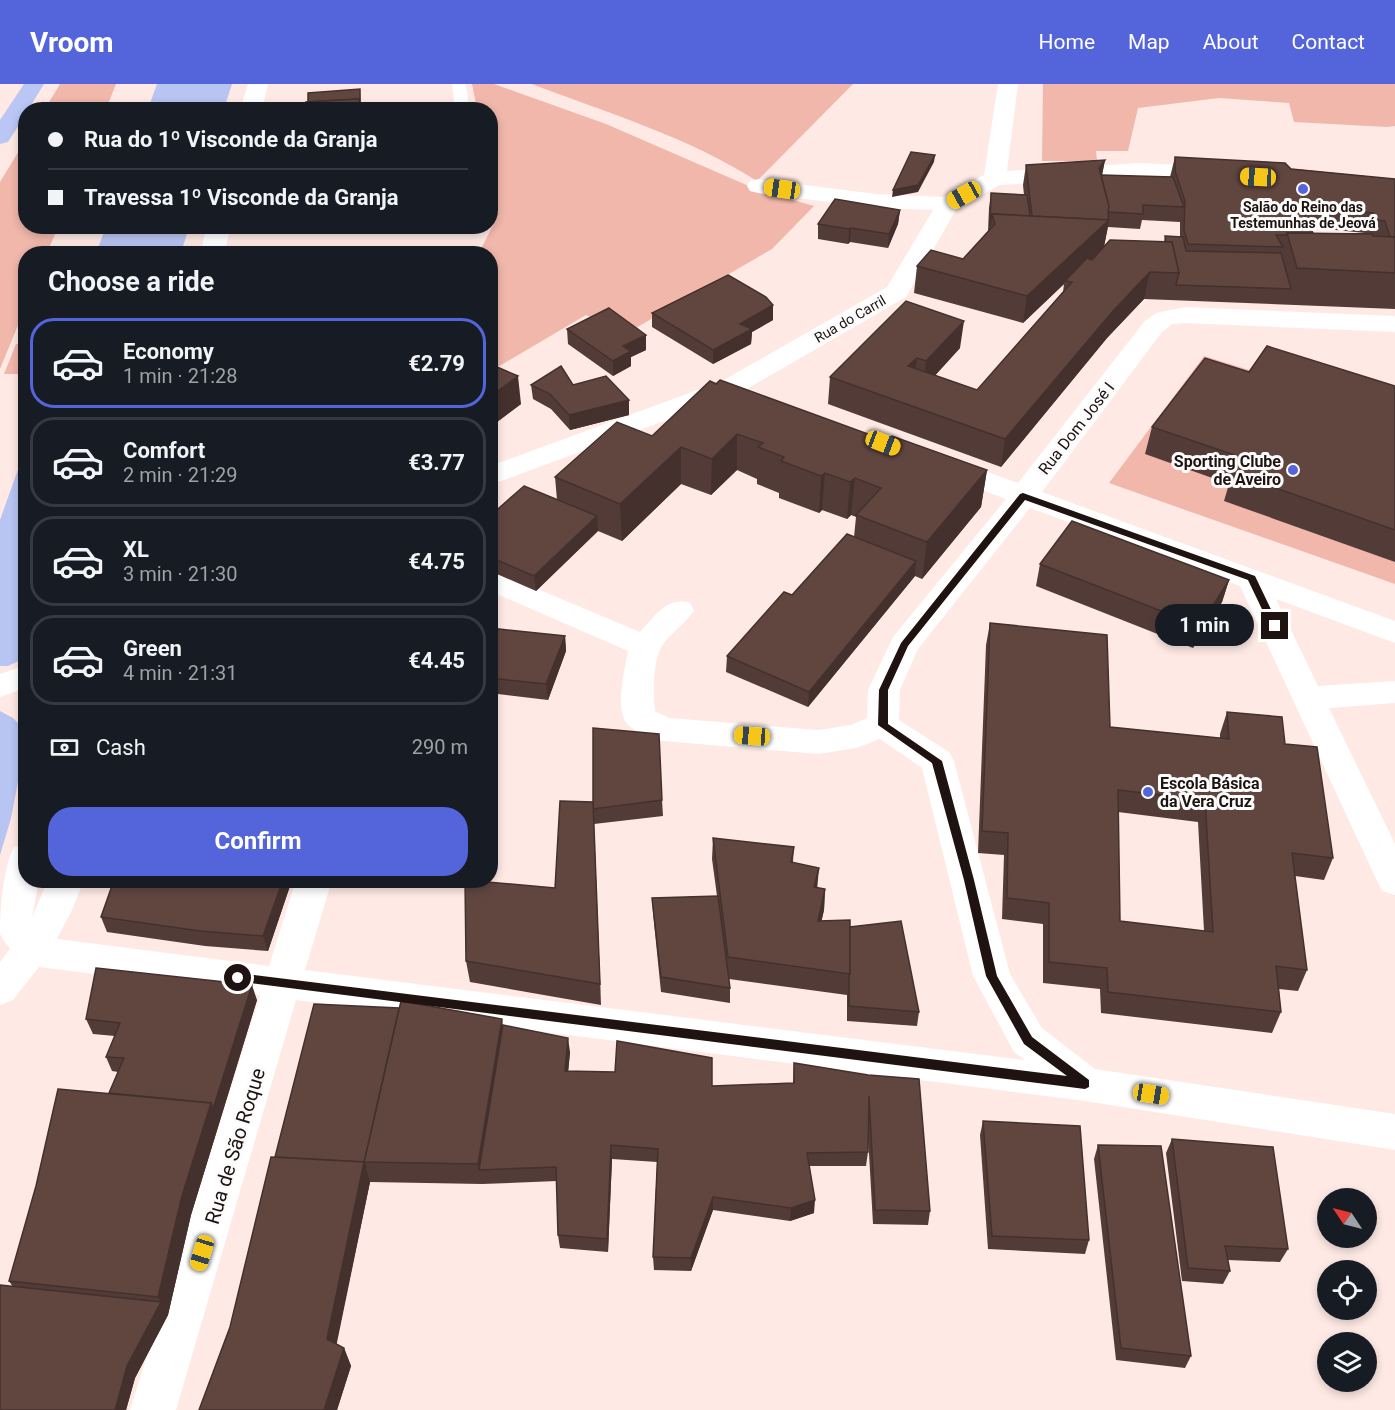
<!DOCTYPE html>
<html lang="en">
<head>
<meta charset="utf-8">
<style>
	:root { --surface:#171b24; --page:#20242c; --text:#f1f3f6; --muted:#9ea1a6; --line:#363941; --accent:#5464da }
	body { margin:0; font-family:Roboto,sans-serif; background:var(--page); color:var(--text); height:100vh; display:flex; flex-direction:column; font-size:22px; white-space:nowrap }
	* { box-sizing:border-box; margin:0 }
	p { font-size:20px; color:var(--muted) }
	.icon { flex:none; width:33px; height:33px; fill:none; stroke:currentColor; stroke-width:2; stroke-linecap:round; stroke-linejoin:round }
	.map { position:relative; flex:1; overflow:hidden }
	.side { position:absolute; left:18px; top:162px; width:480px; height:642px; display:flex; flex-direction:column; background:var(--surface); border-radius:24px; box-shadow:0 3px 9px #0003 }
	.side>* { flex:none }
	.banner { position:absolute; left:18px; top:18px; width:480px; height:132px; border-radius:24px; box-shadow:0 3px 9px #0003; display:grid; align-content:center; height:132px; padding:0 30px; background:var(--surface) }
	.needle { width:39px; rotate:305deg }
	.controls { position:absolute; left:1317px; top:1104px; display:grid; gap:12px }
	.controls a { display:grid; place-items:center; width:60px; height:60px; border-radius:50%; background:var(--surface); box-shadow:0 3px 9px #0003; font-size:30px }
	.end { position:absolute; width:27px; height:27px; margin:-14px; border:8px solid #1e1311; background:#fff; box-shadow:0 0 0 3px #fff }
	.from { border-radius:50% }
	.bubble { position:absolute; height:42px; border-radius:21px; background:var(--surface); box-shadow:0 3px 9px #0003; font-size:20px; font-weight:700; line-height:42px; text-align:center }
	.car { position:absolute; width:18px; height:36px; margin:-18px -9px; border-radius:8px; box-shadow:0 0 4px 2px #0007; background:linear-gradient(#f5c518 24%,#345 0 40%,#f5c518 0 76%,#345 0 86%,#f5c518 0) }
	.banner b { display:flex; align-items:center; gap:21px; height:57px; font-size:22px }
	.banner b+b { border-top:2px solid var(--line) }
	.banner i { width:15px; height:15px; background:var(--text) }
	ul { padding:0; list-style:none }
	li { display:flex; align-items:center; gap:18px; height:90px; margin:0 12px 9px; padding:0 18px; border:3px solid var(--line); border-radius:24px }
	li div { flex:1 }
	li b { display:block; font-size:22px }
	li em { font-style:normal; font-weight:700 }
	li.current { border-color:var(--accent) }
	li>.icon { width:54px; height:54px; stroke-width:1.5 }
	h2 { padding:0 30px; font-size:27px; line-height:72px }
	.pay { display:flex; align-items:center; gap:15px; height:66px; padding:0 30px; font-size:22px }
	.pay p { margin-inline-start:auto }
	.cta { display:flex; gap:12px; margin-top:auto; padding:12px 30px }
	.cta a { flex:1; height:69px; border-radius:24px; background:var(--accent); color:#fff; font-size:24px; font-weight:700; line-height:69px; text-align:center }
	header { display:flex; align-items:center; gap:36px; box-sizing:border-box; height:84px; padding:0 30px; background:var(--accent); color:#fff }
	header strong { font-size:28px }
	nav { display:flex; gap:33px; margin-inline-start:auto; font-size:21px }
	.map>svg:first-child { display:block }
</style>
</head>
<body>
<header>
<strong>Vroom</strong>
<nav><a>Home</a><a>Map</a><a>About</a><a>Contact</a></nav>
</header>
<div class="map">
<svg width="1395" height="1326" viewBox="0 0 1395 1326">
	<rect width="100%" height="100%" fill="#fee9e4"/>
	<g fill="#f0b7aa">
		<path d="M 60,0 L 116,0 L 106,25 L 45,25 Z"/>
		<path d="M 472,0 L 494,0 L 606,40 L 758,106 L 814,122 L 772,165 L 627,249 L 586,231 L 491,287 L 490,170 L 479,169 L 495,137 L 491,108 L 490,26 L 477,25 Z"/>
		<path d="M 532,0 L 853,0 L 757,97 C 688,53 608,29 532,0 Z"/>
		<path d="M 1043,0 L 1395,0 L 1395,42 L 1387,43 L 1294,38 L 1289,19 L 1219,14 L 1138,24 L 1128,67 L 1096,67 L 1097,77 L 1042,77 Z"/>
		<path d="M 25,57 L 26,142 L 58,143 L 47,169 L 26,170 L 25,224 L 0,285 L 0,98 Z"/>
		<path d="M 16,260 L 25,260 L 25,276 L 20,290 L 4,290 Z"/>
		<path d="M 1204,272 L 1259,289 L 1146,370 L 1235,402 L 1395,478 L 1395,500 L 1109,399 Z"/>
	</g>
	<g fill="#b8c4f1">
		<path d="M 157,0 L 232,0 L 224,25 L 148,25 Z"/>
		<path d="M 106,143 L 106,142 L 189,143 L 181,169 L 96,169 Z"/>
		<path d="M 25,366 L 25,688 L 0,771 L 0,436 Z"/>
	</g>
	<g fill="#fee9e4">
		<path d="M 25,574 L 25,660 L 23,644 L 13,634 L 0,627 L 0,582 L 8,582 Z"/>
		<path d="M 25,661 L 26,698 L 5,766 Z"/>
	</g>
	<g fill="none" stroke-linecap="round" stroke-linejoin="round">
		<path fill="#fff" fill-rule="evenodd" d="M 452,0 L 466,0 L 469,26 L 455,26 Z"/>
		<g fill="#fff" fill-rule="evenodd">
			<path d="M 248,0 L 268,0 L 262,26 L 240,26 Z"/>
			<path d="M 998,0 L 1018,0 L 1007,87 L 1141,79 L 1217,83 L 1225,85 L 1228,90 L 1225,95 L 1217,97 L 1141,93 L 1000,101 L 957,124 L 906,213 L 740,309 L 490,401 L 490,382 L 722,297 L 887,203 L 933,126 L 876,124 L 758,109 L 750,107 L 747,102 L 750,97 L 758,95 L 876,110 L 944,113 L 984,91 Z"/>
			<path d="M 207,142 L 231,142 L 224,170 L 200,170 Z"/>
			<path d="M 1185,223 L 1395,232 L 1395,248 L 1185,239 L 1172,240 L 1162,248 L 1042,408 L 1395,537 L 1395,559 L 1276,515 L 1318,602 L 1395,597 L 1395,619 L 1329,624 L 1395,760 L 1395,811 L 1382,807 L 1377,797 L 1240,502 L 1030,424 L 918,565 L 900,606 L 899,636 L 949,668 L 954,677 L 1010,890 L 1042,944 L 1095,985 L 1395,1030 L 1395,1066 L 1085,1017 L 296,916 L 176,1326 L 130,1326 L 260,911 L 39,883 L 13,916 L 0,921 L 0,878 L 10,865 C 7,860 1,854 0,849 C 0,827 3,783 14,763 L 26,760 L 26,796 L 39,796 L 32,833 L 48,796 L 84,796 L 72,826 L 57,855 L 269,882 L 296,796 L 332,796 L 305,886 L 1025,976 L 1014,968 L 973,892 L 922,684 L 880,655 L 856,664 L 819,670 L 663,657 C 653,654 636,649 628,641 C 614,627 625,585 628,567 L 490,507 L 490,485 L 640,548 C 655,532 667,512 690,519 L 694,526 C 686,540 666,552 660,566 C 653,581 653,610 655,627 L 669,634 L 819,646 L 851,641 L 867,634 L 868,606 L 893,553 L 1006,415 L 934,388 L 930,382 L 934,376 L 944,373 L 954,376 L 1018,399 L 1144,238 L 1156,229 Z"/>
			<path d="M 26,581 L 26,604 L 0,613 L 0,590 Z"/>
		</g>
		<path fill="#bac6f4" fill-rule="evenodd" d="M 24,0 L 44,0 L 28,26 L 26,26 L 26,30 L 8,58 L 0,60 L 0,36 Z"/>
	</g>
	<g fill="#533c37" fill-rule="evenodd">
		<path d="M 1175,73 L 1395,95 L 1395,225 L 1144,215 L 1107,254 L 1001,383 L 828,320 L 830,293 L 960,264 L 935,291 L 977,306 L 1063,208 L 1064,200 L 1023,239 L 914,209 L 917,182 L 963,175 L 988,147 L 989,124 L 991,109 L 1024,111 L 1023,101 L 1026,81 L 1105,76 L 1102,91 L 1170,93 ZM 1142,136 L 1180,138 L 1180,153 L 1165,152 L 1164,158 L 1104,162 L 1108,143 L 1140,145 ZM 1308,139 L 1325,141 L 1326,145 L 1365,149 L 1313,149 Z"/>
		<path d="M 900,126 L 898,140 L 888,164 L 850,158 L 848,160 L 818,155 L 818,140 Z"/>
		<path d="M 652,229 L 773,236 L 752,248 L 751,260 L 713,280 L 652,243 Z"/>
		<path d="M 567,245 L 646,251 L 646,266 L 631,273 L 631,282 L 613,292 L 568,260 Z"/>
		<path d="M 490,280 L 521,320 L 497,338 L 490,335 Z"/>
		<path d="M 1249,288 L 1395,302 L 1395,478 L 1224,417 L 1229,400 L 1145,370 L 1152,343 Z"/>
		<path d="M 710,297 L 887,357 L 987,386 L 981,423 L 922,495 L 915,492 L 808,623 L 726,588 L 727,572 L 854,453 L 856,433 L 851,431 L 847,435 L 822,426 L 819,429 L 779,414 L 779,409 L 757,400 L 757,395 L 737,386 L 711,411 L 681,400 L 622,457 L 598,447 L 536,507 L 490,487 L 490,432 L 557,416 L 555,393 L 652,352 Z"/>
		<path d="M 531,301 L 573,301 L 629,331 L 570,346 L 551,325 L 533,315 Z"/>
		<path d="M 1040,480 L 1229,496 L 1222,518 L 1193,564 L 1036,502 Z"/>
		<path d="M 990,539 L 1110,643 L 1220,654 L 1220,650 L 1227,628 L 1285,660 L 1333,774 L 1324,796 L 1295,792 L 1307,886 L 1298,907 L 1279,905 L 1281,928 L 1272,949 L 1101,929 L 1100,905 L 1043,899 L 1043,840 L 1002,835 L 1004,771 L 978,769 L 986,561 ZM 1118,728 L 1198,738 L 1204,847 L 1120,837 Z"/>
		<path d="M 490,544 L 565,552 L 566,567 L 548,616 L 490,609 Z"/>
		<path d="M 662,716 L 663,732 L 594,740 L 593,725 Z"/>
		<path d="M 593,718 L 601,921 L 470,898 L 466,877 L 555,804 Z"/>
		<path d="M 713,754 L 794,763 L 793,778 L 817,804 L 825,805 L 824,826 L 821,837 L 850,843 L 919,928 L 917,942 L 847,937 L 847,911 L 729,895 L 730,904 L 730,919 L 661,908 L 653,829 L 652,814 L 717,812 L 712,775 Z"/>
		<path d="M 110,796 L 292,796 L 268,867 L 205,862 L 107,848 L 101,833 L 112,802 Z"/>
		<path d="M 257,916 L 191,1131 L 168,1231 L 135,1294 L 126,1326 L 0,1326 L 13,1203 L 9,1197 L 36,1102 L 109,1009 L 118,988 L 112,987 L 106,973 L 115,952 L 93,950 L 86,935 Z"/>
		<path d="M 503,941 L 570,968 L 568,987 L 712,1002 L 793,999 L 794,979 L 868,991 L 930,1127 L 928,1141 L 873,1140 L 868,1052 L 868,1068 L 866,1082 L 809,1082 L 814,1129 L 790,1137 L 713,1126 L 691,1187 L 654,1186 L 653,1173 L 657,1078 L 612,1075 L 608,1168 L 560,1164 L 558,1151 L 557,1097 L 482,1100 L 370,1098 L 336,1260 L 344,1264 L 351,1282 L 337,1326 L 199,1326 L 230,1243 L 275,1073 Z"/>
		<path d="M 983,1037 L 1089,1156 L 1085,1170 L 988,1165 L 980,1051 Z"/>
		<path d="M 1172,1055 L 1288,1165 L 1280,1178 L 1228,1176 L 1230,1187 L 1223,1200 L 1182,1197 L 1166,1069 Z"/>
		<path d="M 1098,1061 L 1191,1272 L 1185,1284 L 1116,1276 L 1094,1075 Z"/>
	</g>
	<g fill="#44312d">
		<path d="M 360,5 L 361,26 L 359,26 Z"/>
		<path d="M 935,71 L 934,78 L 918,108 L 892,113 L 893,106 Z"/>
		<path d="M 1105,76 L 1101,96 L 1099,84 Z"/>
		<path d="M 900,126 L 898,140 L 888,164 L 889,150 Z"/>
		<path d="M 1109,136 L 1104,163 L 1067,197 L 1065,197 L 1064,200 L 1023,239 L 1027,212 Z"/>
		<path d="M 851,144 L 850,158 L 848,160 L 849,145 Z"/>
		<path d="M 1150,188 L 1144,215 L 1107,254 L 1001,383 L 1005,355 L 1113,227 Z"/>
		<path d="M 773,221 L 773,236 L 752,248 L 751,260 L 713,280 L 713,266 L 740,240 Z"/>
		<path d="M 964,237 L 960,264 L 923,305 L 926,277 Z"/>
		<path d="M 646,251 L 646,266 L 631,273 L 631,282 L 613,292 L 613,277 L 623,262 Z"/>
		<path d="M 917,274 L 913,301 L 908,282 Z"/>
		<path d="M 518,292 L 521,320 L 497,338 L 494,310 Z"/>
		<path d="M 629,316 L 629,331 L 570,346 L 569,331 Z"/>
		<path d="M 737,350 L 737,386 L 711,411 L 712,375 Z"/>
		<path d="M 681,363 L 681,400 L 622,457 L 620,420 Z"/>
		<path d="M 987,386 L 981,423 L 922,495 L 927,458 Z"/>
		<path d="M 825,389 L 822,426 L 819,429 L 821,392 Z"/>
		<path d="M 855,394 L 851,431 L 847,435 L 850,398 Z"/>
		<path d="M 597,432 L 598,447 L 536,507 L 534,492 Z"/>
		<path d="M 916,477 L 915,492 L 808,623 L 809,608 Z"/>
		<path d="M 1229,496 L 1222,518 L 1193,564 L 1200,542 Z"/>
		<path d="M 565,552 L 566,567 L 548,616 L 546,600 Z"/>
		<path d="M 493,628 L 495,644 L 490,654 L 490,634 Z"/>
		<path d="M 593,718 L 594,740 L 601,921 L 600,900 Z"/>
		<path d="M 819,784 L 817,806 L 814,803 Z"/>
		<path d="M 283,796 L 292,796 L 268,867 L 263,852 Z"/>
		<path d="M 825,805 L 824,826 L 817,858 L 818,837 Z"/>
		<path d="M 252,901 L 257,916 L 191,1131 L 168,1231 L 158,1213 L 182,1112 L 211,1019 Z"/>
		<path d="M 502,935 L 505,956 L 479,1086 L 478,1080 Z"/>
		<path d="M 568,954 L 570,968 L 567,1001 L 565,987 Z"/>
		<path d="M 611,1061 L 612,1075 L 608,1168 L 607,1155 Z"/>
		<path d="M 364,1078 L 370,1098 L 334,1273 L 327,1255 Z"/>
		<path d="M 713,1113 L 713,1126 L 691,1187 L 691,1174 Z"/>
		<path d="M 815,1116 L 814,1129 L 790,1137 L 791,1124 Z"/>
		<path d="M 161,1218 L 168,1231 L 135,1294 L 126,1326 L 115,1326 L 127,1282 Z"/>
		<path d="M 344,1264 L 351,1282 L 337,1326 L 324,1326 Z"/>
	</g>
	<g fill="#614640" stroke="#44312d" stroke-width="1.5" fill-rule="evenodd">
		<path d="M 360,5 L 360,21 L 359,15 L 308,18 L 308,9 Z"/>
		<path d="M 359,15 L 359,26 L 306,26 L 306,18 Z"/>
		<path d="M 911,68 L 935,71 L 918,101 L 893,106 Z"/>
		<path d="M 1175,73 L 1285,79 L 1291,85 L 1395,95 L 1395,153 L 1390,153 L 1385,137 L 1376,136 L 1373,129 L 1332,124 L 1331,120 L 1303,117 L 1299,121 L 1313,149 L 1287,149 L 1286,151 L 1276,151 L 1283,163 L 1188,160 L 1184,146 L 1185,117 L 1175,87 Z"/>
		<path d="M 1105,76 L 1099,84 L 1109,122 L 1108,136 L 1032,132 L 1026,81 Z"/>
		<path d="M 1101,91 L 1173,93 L 1184,123 L 1143,121 L 1143,130 L 1108,128 L 1109,122 Z"/>
		<path d="M 991,109 L 1027,111 L 1030,132 L 992,130 L 990,142 Z"/>
		<path d="M 835,115 L 900,126 L 889,150 L 851,144 L 849,145 L 818,140 Z"/>
		<path d="M 992,130 L 1109,136 L 1027,212 L 917,182 L 931,166 L 963,175 L 995,140 Z"/>
		<path d="M 1287,149 L 1372,150 L 1373,152 L 1395,153 L 1395,189 L 1297,184 Z"/>
		<path d="M 1165,152 L 1183,153 L 1186,167 L 1281,169 L 1291,205 L 1176,201 L 1179,189 L 1172,158 L 1166,158 Z"/>
		<path d="M 1110,156 L 1172,158 L 1179,189 L 1150,188 L 1113,227 L 1005,355 L 830,293 L 906,217 L 964,237 L 926,277 L 917,274 L 908,282 L 977,306 L 1072,198 L 1065,197 L 1087,174 L 1092,176 Z"/>
		<path d="M 728,191 L 766,213 L 773,221 L 740,240 L 752,245 L 713,266 L 652,229 Z"/>
		<path d="M 609,224 L 646,251 L 623,262 L 631,267 L 613,277 L 567,245 Z"/>
		<path d="M 1267,262 L 1395,302 L 1395,446 L 1233,389 L 1243,374 L 1152,343 L 1205,274 L 1249,288 Z"/>
		<path d="M 490,280 L 518,292 L 494,310 L 490,308 Z"/>
		<path d="M 561,282 L 573,301 L 606,292 L 629,316 L 569,331 L 550,310 L 531,301 Z"/>
		<path d="M 720,296 L 887,357 L 892,352 L 987,386 L 927,458 L 856,431 L 881,404 L 855,394 L 850,398 L 825,389 L 821,392 L 781,377 L 784,373 L 758,363 L 763,359 L 737,350 L 712,375 L 681,363 L 620,420 L 555,393 L 617,338 L 652,352 L 710,297 L 716,300 Z"/>
		<path d="M 524,402 L 597,432 L 534,492 L 490,473 L 490,432 Z"/>
		<path d="M 1072,437 L 1229,496 L 1200,542 L 1040,480 Z"/>
		<path d="M 847,450 L 916,477 L 809,608 L 727,572 L 784,508 L 792,511 Z"/>
		<path d="M 990,539 L 1107,551 L 1110,643 L 1229,655 L 1227,628 L 1282,633 L 1285,660 L 1317,663 L 1333,774 L 1292,769 L 1307,886 L 1276,882 L 1281,928 L 1108,908 L 1107,884 L 1049,878 L 1049,819 L 1007,814 L 1008,749 L 982,747 ZM 1118,706 L 1205,716 L 1213,848 L 1120,837 Z"/>
		<path d="M 490,544 L 565,552 L 546,600 L 490,594 Z"/>
		<path d="M 593,644 L 659,650 L 662,716 L 593,725 Z"/>
		<path d="M 560,717 L 593,718 L 600,900 L 466,877 L 465,796 L 555,804 Z"/>
		<path d="M 713,754 L 794,763 L 791,778 L 819,784 L 814,803 L 825,805 L 818,837 L 850,836 L 850,890 L 728,873 Z"/>
		<path d="M 114,796 L 283,796 L 263,852 L 200,847 L 101,833 Z"/>
		<path d="M 718,812 L 730,904 L 661,893 L 652,814 Z"/>
		<path d="M 901,837 L 919,928 L 849,922 L 849,890 L 850,890 L 850,843 Z"/>
		<path d="M 96,884 L 252,901 L 213,1025 L 211,1019 L 109,1009 L 124,974 L 106,973 L 120,939 L 86,935 Z"/>
		<path d="M 401,917 L 502,935 L 478,1080 L 364,1078 Z"/>
		<path d="M 314,920 L 399,924 L 364,1078 L 366,1084 L 364,1078 L 275,1073 Z"/>
		<path d="M 503,941 L 568,954 L 565,987 L 615,988 L 617,957 L 712,974 L 712,1002 L 794,999 L 794,979 L 868,991 L 919,995 L 930,1127 L 875,1126 L 869,1012 L 868,1068 L 807,1069 L 815,1116 L 791,1124 L 713,1113 L 691,1174 L 653,1173 L 658,1065 L 611,1061 L 607,1155 L 558,1151 L 556,1083 L 479,1086 Z"/>
		<path d="M 58,1005 L 211,1019 L 182,1112 L 158,1213 L 9,1197 L 36,1102 Z"/>
		<path d="M 983,1037 L 1080,1042 L 1089,1156 L 992,1152 Z"/>
		<path d="M 1172,1055 L 1273,1063 L 1288,1165 L 1225,1162 L 1230,1187 L 1188,1184 Z"/>
		<path d="M 1098,1061 L 1161,1062 L 1191,1272 L 1121,1264 Z"/>
		<path d="M 271,1073 L 364,1078 L 327,1255 L 344,1264 L 324,1326 L 199,1326 L 230,1243 Z"/>
		<path d="M 0,1201 L 161,1218 L 127,1282 L 115,1326 L 0,1326 Z"/>
	</g>
	<path fill="#1e1311" d="M 1023,409 L 1255,492 L 1279,542 L 1271,544 L 1248,496 L 1025,416 L 908,562 L 888,606 L 888,640 L 942,677 L 974,796 L 997,892 L 1032,953 L 1089,996 L 1089,1003 L 1085,1005 L 234,897 L 233,894 L 238,889 L 1067,992 L 1024,960 L 986,892 L 964,796 L 932,679 L 878,641 L 879,606 L 901,559 L 1020,410 Z"/>
	<g fill="#5464da" stroke="#fcfcfc" stroke-width="2">
		<circle cx="1303" cy="105" r="6"/>
		<circle cx="1293" cy="386" r="6"/>
		<circle cx="1148" cy="708" r="6"/>
	</g>
	<g text-anchor="middle" stroke-width="6" stroke-linejoin="round" paint-order="stroke">
		<g font-size="14" font-weight="bold" fill="#1e1311" stroke="#fcfcfc">
			<text x="1303" y="128">Salão do Reino das<tspan x="1303" dy="16">Testemunhas de Jeová</tspan></text>
		</g>
		<g font-size="14" fill="#1e1311" stroke="#fcfcfc">
			<text transform="translate(850 235) rotate(-30)" y="5">Rua do Carril</text>
		</g>
		<g font-size="16" fill="#1e1311" stroke="#fcfcfc">
			<text transform="translate(1076 344) rotate(-52)" y="6">Rua Dom José I</text>
		</g>
		<g font-size="16" font-weight="bold" fill="#1e1311" stroke="#fcfcfc" text-anchor="end">
			<text x="1281" y="383">Sporting Clube<tspan x="1281" dy="18">de Aveiro</tspan></text>
			<text x="1160" y="705" text-anchor="start">Escola Básica<tspan x="1160" dy="18">da Vera Cruz</tspan></text>
		</g>
		<g font-size="20" fill="#1e1311" stroke="#fcfcfc">
			<text transform="translate(235 1062) rotate(-73)" y="7">Rua de São Roque</text>
		</g>
	</g>
</svg>
<div class="controls">
<a><svg class="needle" viewBox="-14 -14 28 28"><path d="M0-13l5 13h-10z" fill="#e53935"/><path d="M0 13l5-13h-10z" fill="#9ea1a6"/></svg></a>
<a><svg class="icon" aria-label="locate" viewBox="0 0 24 24"><circle cx="12" cy="12" r="6"/><path d="M12 2v4M12 18v4M2 12h4M18 12h4"/></svg></a>
<a><svg class="icon" aria-label="layers" viewBox="0 0 24 24"><path d="M12 4l9 5-9 5-9-5zM3 14l9 5 9-5"/></svg></a>
</div>
<i class="end from" style="left:238px;top:894px"></i>
<i class="end" style="left:1275px;top:542px"></i>
<div class="bubble" style="left:1155px;top:520px;width:99px">1 min</div>
<i class="car" style="left:1258px;top:93px;rotate:273deg"></i>
<i class="car" style="left:782px;top:105px;rotate:278deg"></i>
<i class="car" style="left:964px;top:111px;rotate:241deg"></i>
<i class="car" style="left:883px;top:359px;rotate:111deg"></i>
<i class="car" style="left:752px;top:652px;rotate:274deg"></i>
<i class="car" style="left:1151px;top:1010px;rotate:99deg"></i>
<i class="car" style="left:202px;top:1169px;rotate:197deg"></i>
<div class="banner">
<b><i class="from"></i>Rua do 1º Visconde da Granja</b>
<b><i></i>Travessa 1º Visconde da Granja</b>
</div>
<section class="side">
<h2>Choose a ride</h2>
<ul>
<li class="current"><svg class="icon" aria-label="car" viewBox="0 0 24 24"><path d="M5 17H2v-5l4-1 3-4h7l3 4 3 1v5h-3M9 17h6M6 11h13"/><circle cx="7" cy="17" r="2"/><circle cx="17" cy="17" r="2"/></svg><div><b>Economy</b><p>1 min · 21:28</p></div><em>€2.79</em></li>
<li><svg class="icon" aria-label="car" viewBox="0 0 24 24"><path d="M5 17H2v-5l4-1 3-4h7l3 4 3 1v5h-3M9 17h6M6 11h13"/><circle cx="7" cy="17" r="2"/><circle cx="17" cy="17" r="2"/></svg><div><b>Comfort</b><p>2 min · 21:29</p></div><em>€3.77</em></li>
<li><svg class="icon" aria-label="car" viewBox="0 0 24 24"><path d="M5 17H2v-5l4-1 3-4h7l3 4 3 1v5h-3M9 17h6M6 11h13"/><circle cx="7" cy="17" r="2"/><circle cx="17" cy="17" r="2"/></svg><div><b>XL</b><p>3 min · 21:30</p></div><em>€4.75</em></li>
<li><svg class="icon" aria-label="car" viewBox="0 0 24 24"><path d="M5 17H2v-5l4-1 3-4h7l3 4 3 1v5h-3M9 17h6M6 11h13"/><circle cx="7" cy="17" r="2"/><circle cx="17" cy="17" r="2"/></svg><div><b>Green</b><p>4 min · 21:31</p></div><em>€4.45</em></li>
</ul>
<div class="pay"><svg class="icon" aria-label="cash" viewBox="0 0 24 24"><path d="M3 7h18v10H3z"/><circle cx="12" cy="12" r="2"/></svg>Cash<p>290 m</p></div>
<div class="cta"><a>Confirm</a></div>
</section>
</div>
</body>
</html>
